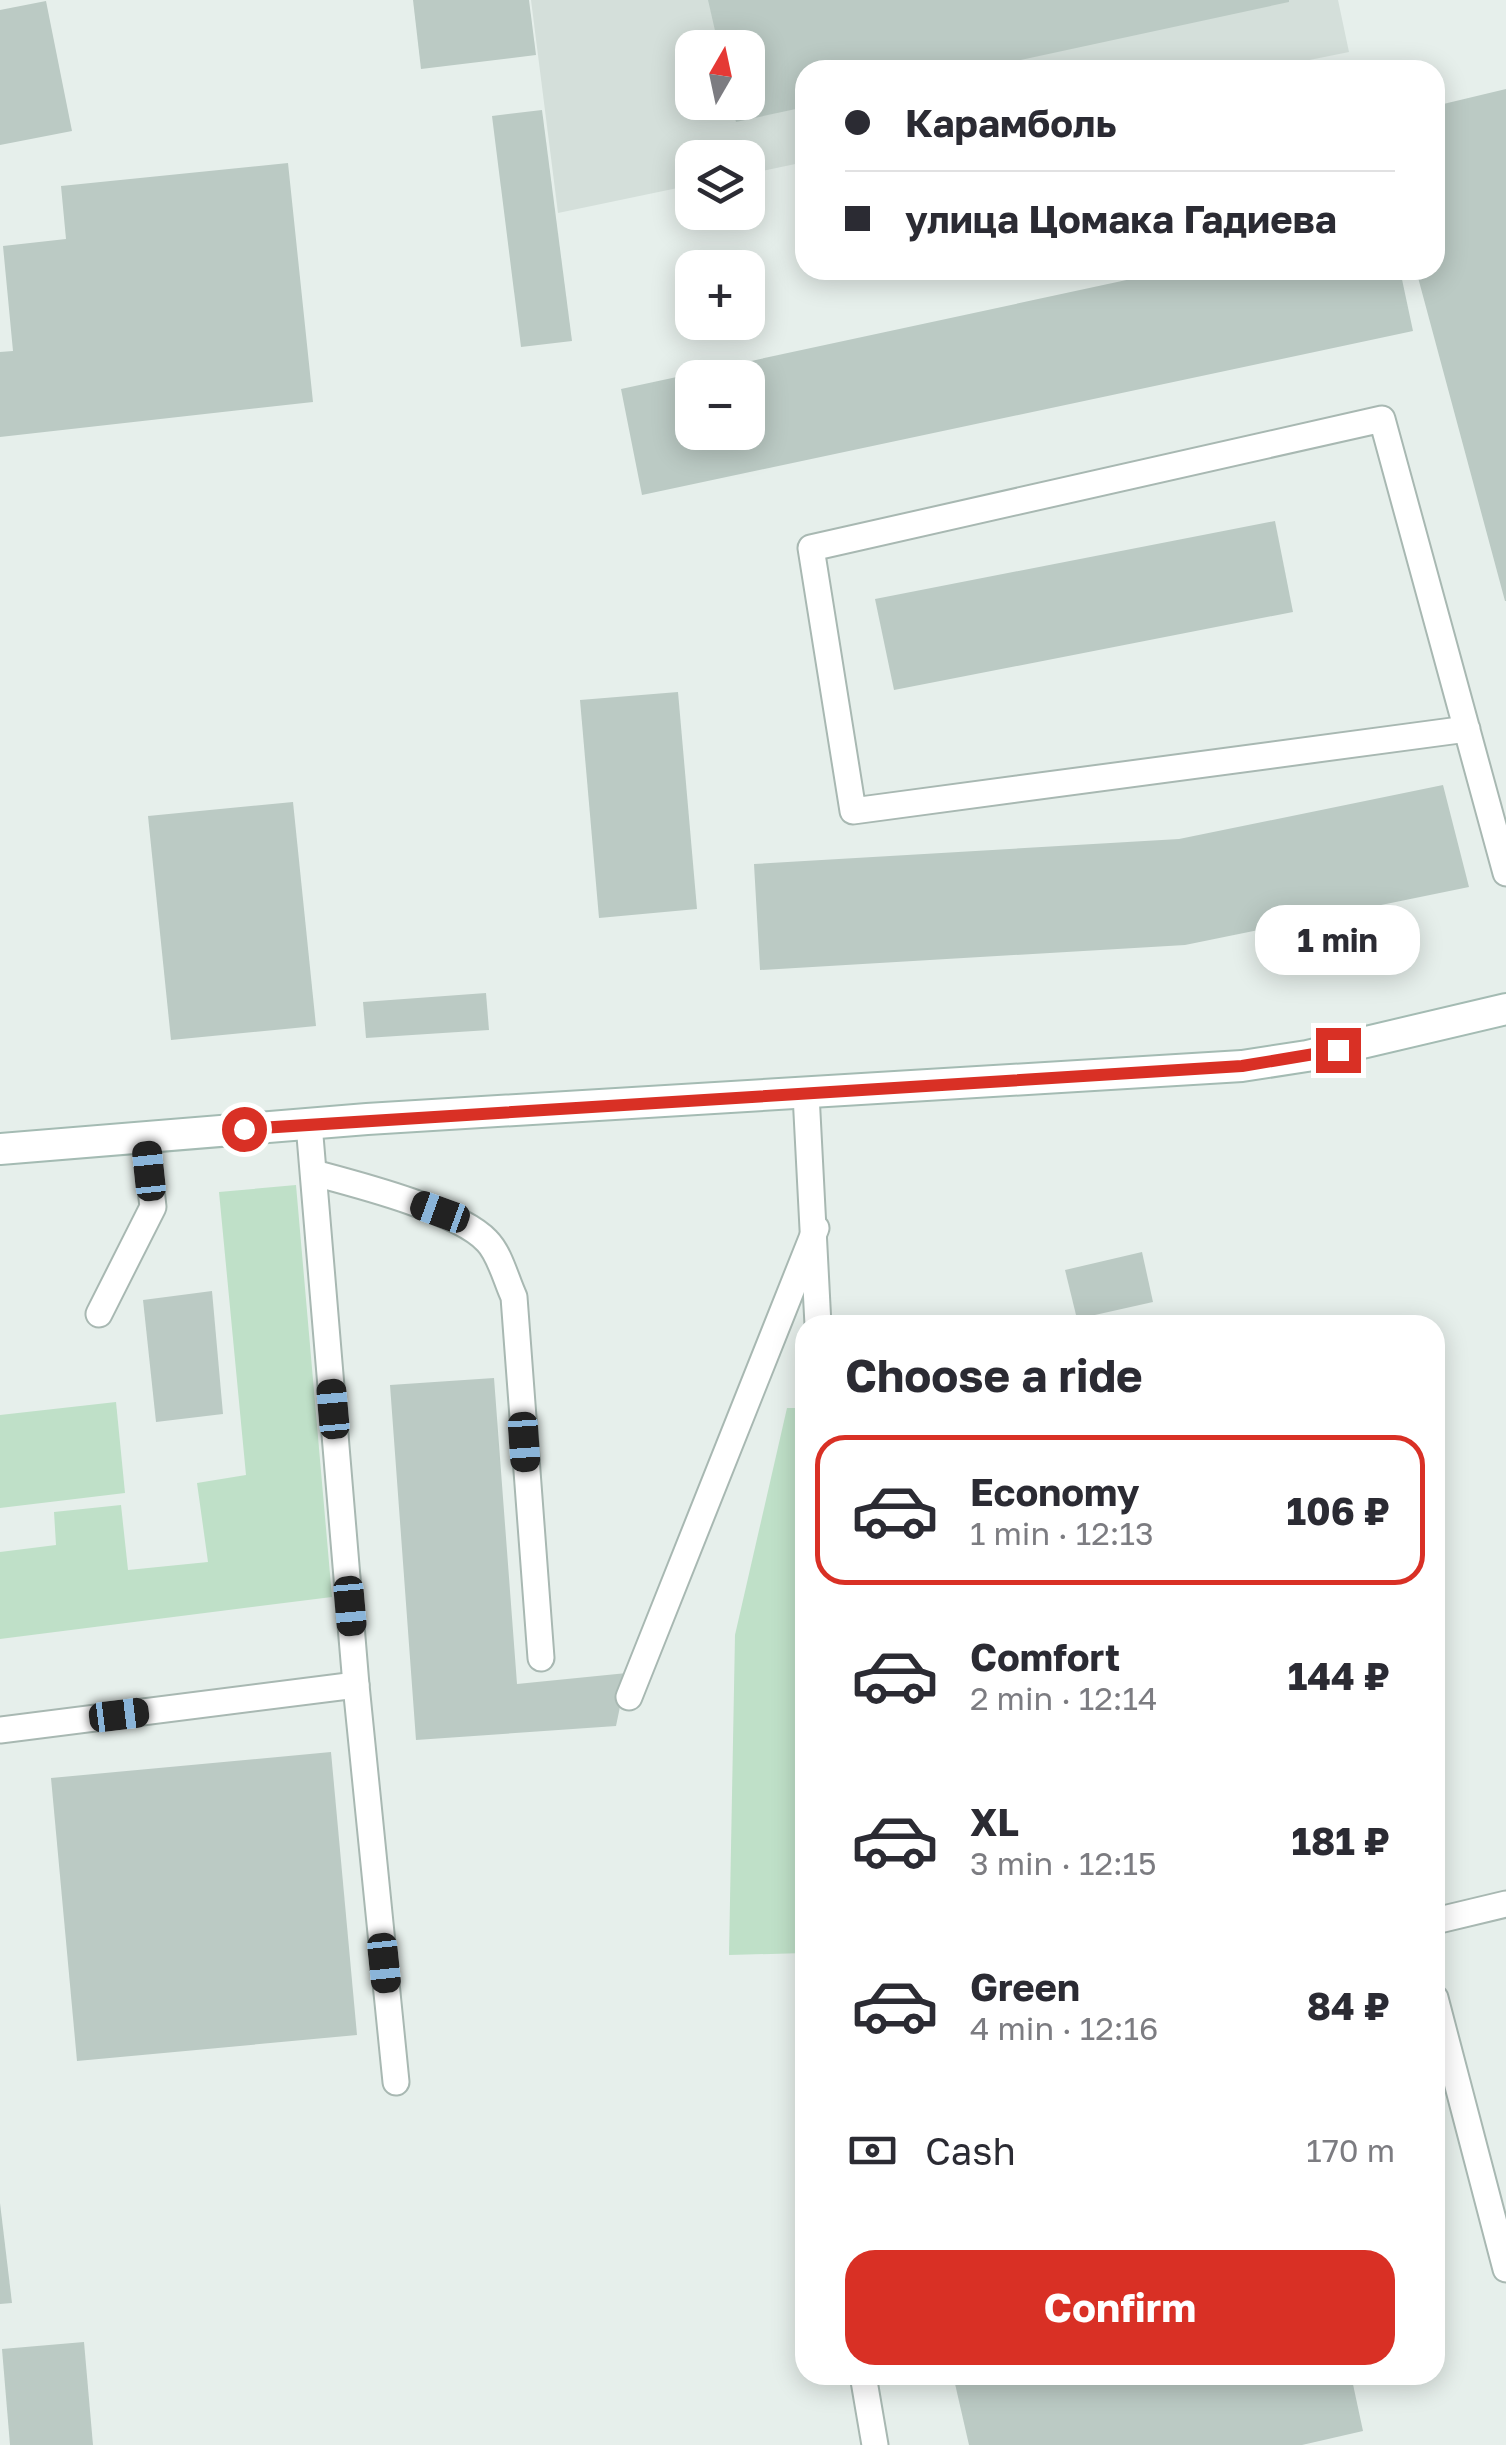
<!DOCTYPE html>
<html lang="en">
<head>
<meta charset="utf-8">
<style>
	:root { --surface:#fff; --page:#f2f2f3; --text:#2b2b33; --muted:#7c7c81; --line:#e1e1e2; --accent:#d93025 }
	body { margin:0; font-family:"Golos Text",sans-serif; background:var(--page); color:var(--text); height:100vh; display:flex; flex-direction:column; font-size:38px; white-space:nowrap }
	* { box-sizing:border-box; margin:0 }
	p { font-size:32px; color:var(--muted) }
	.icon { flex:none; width:55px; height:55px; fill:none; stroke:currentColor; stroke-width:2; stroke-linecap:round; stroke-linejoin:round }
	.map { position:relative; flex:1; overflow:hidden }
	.panel { position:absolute; left:795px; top:1315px; width:650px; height:1070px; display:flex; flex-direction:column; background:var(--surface); border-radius:30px; box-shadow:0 5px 25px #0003 }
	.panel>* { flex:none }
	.hud { position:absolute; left:795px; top:60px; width:650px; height:220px; border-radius:30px; box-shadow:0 5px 25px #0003; display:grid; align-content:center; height:220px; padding:0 50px; background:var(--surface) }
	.needle { width:65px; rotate:9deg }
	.tools { position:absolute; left:675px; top:30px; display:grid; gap:20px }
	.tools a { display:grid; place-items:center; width:90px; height:90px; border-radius:20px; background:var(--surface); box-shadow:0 5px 25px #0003; font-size:50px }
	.end { position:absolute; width:45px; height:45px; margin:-22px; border:12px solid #d93025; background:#fff; box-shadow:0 0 0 5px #fff }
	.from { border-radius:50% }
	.bubble { position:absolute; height:70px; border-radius:30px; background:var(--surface); box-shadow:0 5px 25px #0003; font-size:32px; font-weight:700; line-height:70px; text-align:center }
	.car { position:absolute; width:30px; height:60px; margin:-30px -15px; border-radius:12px; box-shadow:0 0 8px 2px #0007; background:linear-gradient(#222 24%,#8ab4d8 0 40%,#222 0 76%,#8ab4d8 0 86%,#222 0) }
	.hud b { display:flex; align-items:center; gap:35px; height:95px; font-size:38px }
	.hud b+b { border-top:2px solid var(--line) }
	.hud i { width:25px; height:25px; background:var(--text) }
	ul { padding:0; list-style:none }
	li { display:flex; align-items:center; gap:30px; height:150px; margin:0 20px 15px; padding:0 30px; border:5px solid transparent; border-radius:30px }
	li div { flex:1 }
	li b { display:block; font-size:38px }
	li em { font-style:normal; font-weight:700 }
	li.current { border-color:var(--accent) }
	li>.icon { width:90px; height:90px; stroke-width:1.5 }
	h2 { padding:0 50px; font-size:45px; line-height:120px }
	.pay { display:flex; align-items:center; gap:25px; height:110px; padding:0 50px; font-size:38px }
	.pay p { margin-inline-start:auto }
	.cta { display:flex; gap:20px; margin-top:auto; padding:20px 50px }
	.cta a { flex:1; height:115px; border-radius:30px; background:var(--accent); color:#fff; font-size:40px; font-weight:700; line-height:115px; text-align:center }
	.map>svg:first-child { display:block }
</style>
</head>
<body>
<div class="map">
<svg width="1506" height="2445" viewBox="0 0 1506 2445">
	<rect width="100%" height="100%" fill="#e6efeb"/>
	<path fill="#d4dfda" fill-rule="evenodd" d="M 531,0 L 1338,0 L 1349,52 L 1260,70 L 805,70 L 805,162 L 748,174 L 748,158 L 692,158 L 692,185 L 558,213 ZM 692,48 L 748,48 L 748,102 L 692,102 Z"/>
	<g fill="#bfe0c8">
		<path d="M 296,1185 L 332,1597 L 0,1639 L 0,1552 L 56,1545 L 54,1512 L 121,1505 L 128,1570 L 208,1562 L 197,1483 L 246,1475 L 219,1192 Z"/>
		<path d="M 116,1402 L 125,1493 L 0,1508 L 0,1415 Z"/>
		<path d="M 787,1408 L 805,1408 L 805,1953 L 729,1955 L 735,1635 Z"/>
	</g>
	<g fill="#bbcac4" fill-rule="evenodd">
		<path d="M 413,0 L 529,0 L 536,55 L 421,69 Z"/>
		<path d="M 708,0 L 1289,0 L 1289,2 L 975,70 L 805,70 L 805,107 L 736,122 L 731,102 L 748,102 L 748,48 L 719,48 Z"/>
		<path d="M 46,1 L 72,131 L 0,145 L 0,10 Z"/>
		<path d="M 1506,89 L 1506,601 L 1505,601 L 1416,270 L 1435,270 L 1435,106 Z"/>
		<path d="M 542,110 L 572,341 L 521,347 L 492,116 Z"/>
		<path d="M 288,163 L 313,402 L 0,437 L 0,352 L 13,351 L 3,246 L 66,239 L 61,186 Z"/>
		<path d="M 1173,270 L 1400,270 L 1413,331 L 642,495 L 621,389 ZM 692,378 L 748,378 L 748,432 L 692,432 Z"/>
		<path d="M 1275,521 L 1293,612 L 894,690 L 875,599 Z"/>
		<path d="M 678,692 L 697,909 L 599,918 L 580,700 Z"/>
		<path d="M 1443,785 L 1469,887 L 1185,945 L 760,970 L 754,864 L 1179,839 Z"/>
		<path d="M 293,802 L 316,1026 L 171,1040 L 148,816 Z"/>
		<path d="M 486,993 L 489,1030 L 366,1038 L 363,1002 Z"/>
		<path d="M 1142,1252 L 1153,1302 L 1077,1319 L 1065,1270 Z"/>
		<path d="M 212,1291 L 223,1414 L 156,1422 L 143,1300 Z"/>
		<path d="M 494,1378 L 517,1684 L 627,1673 L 616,1726 L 416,1740 L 390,1385 Z"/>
		<path d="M 331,1752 L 357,2035 L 77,2061 L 51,1778 Z"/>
		<path d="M 0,2203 L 12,2303 L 0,2304 Z"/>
		<path d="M 84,2342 L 93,2445 L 10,2445 L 2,2349 Z"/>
		<path d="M 953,2375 L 1351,2375 L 1363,2431 L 1302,2445 L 969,2445 Z"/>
	</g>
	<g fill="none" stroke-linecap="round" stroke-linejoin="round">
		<defs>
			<g id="service">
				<path d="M 1467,729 L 853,811 L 811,548 L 1382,419 L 1506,873"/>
				<path d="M 806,1094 L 818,1325"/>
				<path d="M 309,1124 L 356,1685 L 396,2082"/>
				<path d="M 314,1173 C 355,1184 458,1210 487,1241 C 500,1254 506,1280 514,1297 L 541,1658"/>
				<path d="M 99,1314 L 153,1207 L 145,1136"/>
				<path d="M 629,1697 L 816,1228"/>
				<path d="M 0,1730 L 356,1685"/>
				<path d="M 1435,1921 L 1506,1904"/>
				<path d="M 1435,1998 L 1506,2269"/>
				<path d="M 863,2375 L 875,2445"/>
			</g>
			<path id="secondary" d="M 0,1149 L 367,1119 L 1242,1066 L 1307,1056 L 1506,1009"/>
		</defs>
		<use href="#service" stroke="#a8b8b2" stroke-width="29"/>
		<use href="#secondary" stroke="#a4bbb3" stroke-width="34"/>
		<use href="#service" stroke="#fff" stroke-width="25"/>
		<use href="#secondary" stroke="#fff" stroke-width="30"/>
	</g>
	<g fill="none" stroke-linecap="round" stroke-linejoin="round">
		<path stroke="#d93025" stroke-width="12" d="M 244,1129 L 1242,1066 L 1338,1050"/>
	</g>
</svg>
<div class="tools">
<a><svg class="needle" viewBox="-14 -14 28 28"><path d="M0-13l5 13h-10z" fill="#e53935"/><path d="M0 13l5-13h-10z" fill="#7c7c81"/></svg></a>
<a><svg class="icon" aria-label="layers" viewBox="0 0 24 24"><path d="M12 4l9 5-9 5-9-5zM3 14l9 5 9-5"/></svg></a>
<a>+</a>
<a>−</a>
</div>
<i class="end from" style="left:244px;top:1129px"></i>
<i class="end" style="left:1338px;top:1050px"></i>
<div class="bubble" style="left:1255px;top:905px;width:165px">1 min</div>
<i class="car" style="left:149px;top:1171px;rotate:354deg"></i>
<i class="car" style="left:440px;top:1212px;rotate:290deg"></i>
<i class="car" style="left:333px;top:1409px;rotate:355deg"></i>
<i class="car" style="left:524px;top:1442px;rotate:176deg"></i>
<i class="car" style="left:350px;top:1606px;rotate:175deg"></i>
<i class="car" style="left:119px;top:1715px;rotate:83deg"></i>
<i class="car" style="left:384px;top:1963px;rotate:174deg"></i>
<div class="hud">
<b><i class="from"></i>Карамболь</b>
<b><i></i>улица Цомака Гадиева</b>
</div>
<section class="panel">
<h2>Choose a ride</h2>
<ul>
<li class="current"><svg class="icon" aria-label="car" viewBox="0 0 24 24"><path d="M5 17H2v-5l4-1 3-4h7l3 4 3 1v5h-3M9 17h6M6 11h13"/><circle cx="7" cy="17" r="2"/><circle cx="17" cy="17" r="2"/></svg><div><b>Economy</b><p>1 min · 12:13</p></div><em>106 ₽</em></li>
<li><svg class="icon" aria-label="car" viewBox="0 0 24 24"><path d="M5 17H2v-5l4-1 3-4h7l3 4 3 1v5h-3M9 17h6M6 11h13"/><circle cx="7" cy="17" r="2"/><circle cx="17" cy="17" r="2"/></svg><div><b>Comfort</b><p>2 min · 12:14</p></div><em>144 ₽</em></li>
<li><svg class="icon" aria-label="car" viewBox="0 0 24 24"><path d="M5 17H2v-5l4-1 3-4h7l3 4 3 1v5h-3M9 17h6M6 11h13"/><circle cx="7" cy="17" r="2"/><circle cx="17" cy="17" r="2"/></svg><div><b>XL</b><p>3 min · 12:15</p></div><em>181 ₽</em></li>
<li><svg class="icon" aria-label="car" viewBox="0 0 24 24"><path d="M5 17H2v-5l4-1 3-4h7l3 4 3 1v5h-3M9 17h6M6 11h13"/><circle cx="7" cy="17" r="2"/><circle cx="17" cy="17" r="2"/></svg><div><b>Green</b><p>4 min · 12:16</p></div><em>84 ₽</em></li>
</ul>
<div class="pay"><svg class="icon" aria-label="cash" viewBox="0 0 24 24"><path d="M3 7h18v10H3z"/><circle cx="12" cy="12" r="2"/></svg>Cash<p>170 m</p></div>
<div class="cta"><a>Confirm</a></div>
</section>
</div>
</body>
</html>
